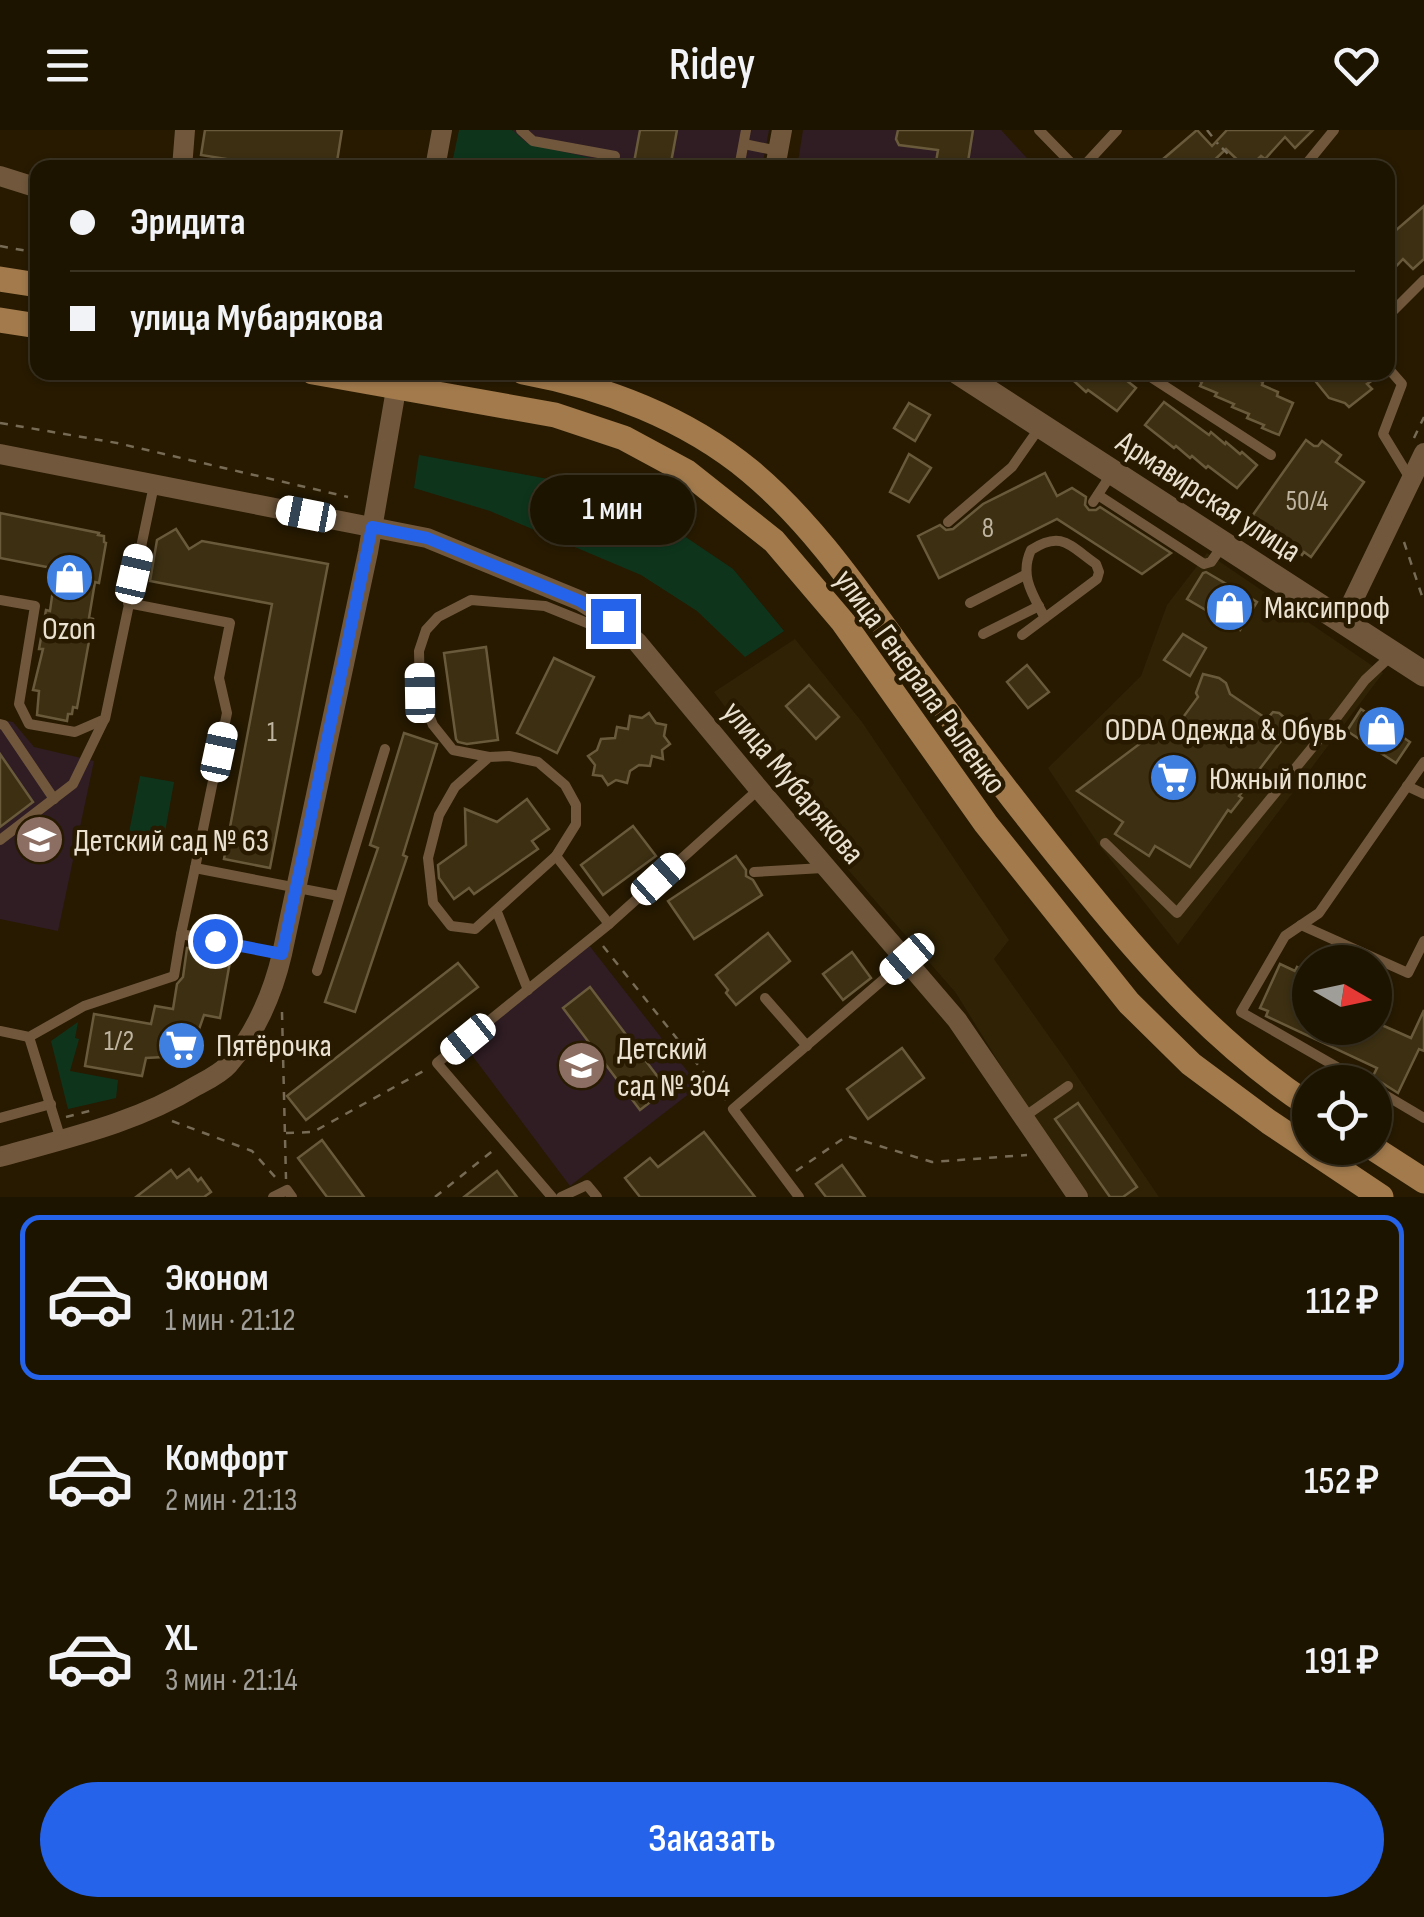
<!DOCTYPE html>
<html lang="ru">
<head>
<meta charset="utf-8">
<style>
	:root { --surface:#1d1400; --page:#2a210f; --text:#f1f3f6; --muted:#a09e99; --line:#3b3322; --accent:#2563eb }
	body { margin:0; font-family:"Sofia Sans Condensed",sans-serif; background:var(--page); color:var(--text); height:100vh; display:flex; flex-direction:column; font-size:38px; white-space:nowrap }
	* { box-sizing:border-box; margin:0 }
	p { font-size:32px; color:var(--muted) }
	.icon { flex:none; width:55px; height:55px; fill:none; stroke:currentColor; stroke-width:2; stroke-linecap:round; stroke-linejoin:round }
	.map { position:relative; height:1067px; overflow:hidden }
	.details { display:flex; flex-direction:column; background:var(--surface); flex:1 }
	.details>* { flex:none }
	.guide { position:absolute; left:30px; top:30px; width:1365px; height:220px; border-radius:20px; box-shadow:0 2px 8px #0004,0 0 0 2px var(--line); display:grid; align-content:center; height:220px; padding:0 40px; background:var(--surface) }
	.needle { width:65px; rotate:99deg }
	.tools { position:absolute; left:1292px; top:815px; display:grid; gap:20px }
	.tools a { display:grid; place-items:center; width:100px; height:100px; border-radius:50%; background:var(--surface); box-shadow:0 2px 8px #0004,0 0 0 2px var(--line); font-size:50px }
	.end { position:absolute; width:45px; height:45px; margin:-22px; border:12px solid #2563eb; background:#fff; box-shadow:0 0 0 5px #fff }
	.from { border-radius:50% }
	.bubble { position:absolute; height:70px; border-radius:35px; background:var(--surface); box-shadow:0 2px 8px #0004,0 0 0 2px var(--line); font-size:32px; font-weight:600; line-height:70px; text-align:center }
	.car { position:absolute; width:30px; height:60px; margin:-30px -15px; border-radius:12px; box-shadow:0 0 8px 2px #0007; background:linear-gradient(#fff 24%,#345 0 40%,#fff 0 76%,#345 0 86%,#fff 0) }
	.guide b { display:flex; align-items:center; gap:35px; height:95px; font-size:38px }
	.guide b+b { border-top:2px solid var(--line) }
	.guide i { width:25px; height:25px; background:var(--text) }
	ul { padding:18px 0 0; list-style:none }
	li { display:flex; align-items:center; gap:30px; height:165px; margin:0 20px 15px; padding:0 20px; border:5px solid transparent; border-radius:20px }
	li div { flex:1 }
	li b { display:block; font-size:38px }
	li em { font-style:normal; font-weight:600 }
	li.active { border-color:var(--accent) }
	li>.icon { width:90px; height:90px; stroke-width:1.5 }
	.button { display:flex; gap:20px; margin-top:auto; padding:20px 40px }
	.button a { flex:1; height:115px; border-radius:60px; background:var(--accent); color:#fff; font-size:40px; font-weight:600; line-height:115px; text-align:center }
	header { display:flex; justify-content:space-between; align-items:center; height:130px; padding:0 40px; background:var(--surface); font-size:45px; font-weight:600 }
	.map>svg:first-child { display:block }
</style>
</head>
<body>
<header><svg class="icon" aria-label="menu" viewBox="0 0 24 24"><path d="M4 6h16M4 12h16M4 18h16"/></svg>Ridey<svg class="icon" aria-label="heart" viewBox="0 0 24 24"><path d="M12 20l-8-8c-3-5 5-10 8-4 3-6 11-1 8 4z"/></svg></header>
<div class="map">
<svg width="1424" height="1067" viewBox="0 0 1424 1067">
	<rect width="100%" height="100%" fill="#271a00"/>
	<g fill="#2f2205">
		<path d="M 1207,423 L 1383,543 L 1178,815 L 1099,715 L 1048,638 L 1141,546 L 1167,475 Z"/>
		<path d="M 795,509 L 862,592 L 1009,810 L 994,829 L 1066,930 L 1159,1067 L 1089,1067 L 1017,962 L 956,863 L 829,718 L 714,562 Z"/>
	</g>
	<g fill="#2f1d23">
		<path d="M 513,0 L 769,0 L 762,37 L 506,38 Z"/>
		<path d="M 803,0 L 1001,0 L 1035,37 L 797,38 Z"/>
		<path d="M 0,590 L 13,592 L 34,617 L 94,631 L 58,801 L 0,789 Z"/>
		<path d="M 588,814 L 699,956 L 570,1056 L 465,916 Z"/>
	</g>
	<g fill="#0e351c">
		<path d="M 459,0 L 512,0 L 528,14 L 595,29 L 607,38 L 451,38 Z"/>
		<path d="M 419,325 L 559,351 L 650,383 L 733,439 L 784,501 L 745,527 L 697,481 L 641,445 L 490,381 L 414,358 Z"/>
		<path d="M 140,646 L 174,652 L 161,724 L 126,718 Z"/>
		<path d="M 78,892 L 75,908 L 79,909 L 70,941 L 118,950 L 116,968 L 68,979 L 51,911 Z"/>
	</g>
	<g fill="#3c2f12" stroke="#695a3b" stroke-width="2.5">
		<path d="M 205,0 L 342,0 L 336,38 L 292,31 L 291,38 L 283,38 L 201,25 Z"/>
		<path d="M 640,0 L 677,0 L 670,38 L 633,38 Z"/>
		<path d="M 898,0 L 973,0 L 967,38 L 935,38 L 938,20 L 899,15 L 896,9 Z"/>
		<path d="M 1197,0 L 1212,16 L 1227,0 L 1313,0 L 1295,18 L 1285,7 L 1265,29 L 1261,26 L 1252,35 L 1250,33 L 1245,37 L 1226,19 L 1206,38 L 1169,38 L 1162,30 Z"/>
		<path d="M 1424,76 L 1424,129 L 1413,139 L 1403,129 L 1388,145 L 1388,107 Z"/>
		<path d="M 1064,242 L 1114,242 L 1120,247 L 1121,246 L 1136,258 L 1117,281 L 1088,260 L 1086,262 Z"/>
		<path d="M 1180,242 L 1249,242 L 1248,245 L 1263,252 L 1262,255 L 1278,262 L 1277,266 L 1293,273 L 1279,305 L 1262,298 L 1264,295 L 1247,288 L 1249,284 L 1232,277 L 1234,274 L 1215,266 L 1217,263 L 1200,256 L 1202,252 Z"/>
		<path d="M 1308,242 L 1361,242 L 1370,252 L 1367,254 L 1372,259 L 1349,277 L 1345,273 L 1329,268 Z"/>
		<path d="M 1164,272 L 1209,305 L 1211,302 L 1225,314 L 1226,312 L 1240,324 L 1242,322 L 1257,335 L 1237,358 L 1208,336 L 1206,338 L 1192,326 L 1190,328 L 1176,316 L 1174,318 L 1145,295 Z"/>
		<path d="M 909,273 L 930,285 L 915,311 L 894,298 Z"/>
		<path d="M 1306,310 L 1314,316 L 1318,316 L 1322,311 L 1341,325 L 1336,332 L 1364,352 L 1311,427 L 1304,422 L 1302,425 L 1283,412 L 1286,408 L 1264,393 L 1261,397 L 1250,389 Z"/>
		<path d="M 909,324 L 931,338 L 909,372 L 890,362 Z"/>
		<path d="M 1045,343 L 1057,366 L 1072,358 L 1086,367 L 1085,375 L 1089,380 L 1096,380 L 1100,377 L 1171,423 L 1142,444 L 1057,389 L 939,448 L 918,406 L 940,395 L 946,400 L 953,399 L 983,374 Z"/>
		<path d="M 0,383 L 99,403 L 98,405 L 104,406 L 104,412 L 106,413 L 99,453 L 95,452 L 89,488 L 93,489 L 77,578 L 73,577 L 72,584 L 68,584 L 67,591 L 37,585 L 39,561 L 33,560 L 43,519 L 39,519 L 46,480 L 50,481 L 55,445 L 51,444 L 52,438 L 0,428 Z"/>
		<path d="M 176,399 L 189,419 L 202,411 L 328,434 L 270,738 L 224,729 L 272,474 L 150,451 L 157,410 Z"/>
		<path d="M 1206,442 L 1257,472 L 1240,500 L 1187,469 L 1203,443 Z"/>
		<path d="M 1183,504 L 1206,518 L 1190,546 L 1164,530 Z"/>
		<path d="M 486,517 L 498,610 L 467,614 L 458,612 L 456,609 L 444,523 Z"/>
		<path d="M 554,528 L 594,547 L 557,623 L 517,603 Z"/>
		<path d="M 1027,535 L 1049,562 L 1028,578 L 1007,552 Z"/>
		<path d="M 1203,544 L 1219,548 L 1226,553 L 1230,564 L 1267,589 L 1273,582 L 1279,583 L 1285,588 L 1284,599 L 1288,602 L 1239,666 L 1242,668 L 1231,682 L 1228,680 L 1190,737 L 1155,716 L 1149,726 L 1115,704 L 1123,692 L 1077,661 L 1154,603 L 1165,612 L 1198,567 L 1196,563 Z"/>
		<path d="M 809,555 L 839,587 L 816,609 L 786,576 Z"/>
		<path d="M 1361,579 L 1410,612 L 1396,633 L 1347,601 Z"/>
		<path d="M 649,583 L 656,593 L 666,595 L 664,606 L 670,614 L 662,620 L 663,629 L 652,626 L 650,636 L 639,635 L 630,641 L 627,653 L 616,650 L 608,655 L 602,646 L 593,645 L 595,635 L 588,626 L 597,620 L 601,609 L 615,608 L 617,597 L 628,599 L 630,586 L 642,588 Z"/>
		<path d="M 404,603 L 437,614 L 403,725 L 407,727 L 355,882 L 325,872 L 378,718 L 370,715 Z"/>
		<path d="M 0,624 L 33,672 L 0,697 Z"/>
		<path d="M 527,669 L 549,699 L 532,711 L 538,719 L 474,764 L 469,758 L 454,769 L 439,748 L 438,735 L 466,715 L 465,679 L 497,692 Z"/>
		<path d="M 633,696 L 656,726 L 603,765 L 581,735 Z"/>
		<path d="M 736,726 L 746,740 L 746,746 L 753,750 L 762,765 L 694,809 L 668,771 Z"/>
		<path d="M 768,803 L 790,831 L 736,875 L 726,863 L 728,860 L 716,845 Z"/>
		<path d="M 187,818 L 231,826 L 220,888 L 204,885 L 198,902 L 182,921 L 164,927 L 146,928 L 142,946 L 85,936 L 94,884 L 151,894 L 155,876 L 173,879 L 177,854 L 183,847 Z"/>
		<path d="M 852,822 L 871,848 L 843,870 L 823,844 Z"/>
		<path d="M 458,833 L 478,857 L 306,990 L 287,966 Z"/>
		<path d="M 1280,834 L 1295,841 L 1297,837 L 1310,843 L 1310,898 L 1375,898 L 1375,892 L 1411,908 L 1424,880 L 1424,921 L 1419,919 L 1398,963 L 1379,951 L 1371,950 L 1377,938 L 1266,886 L 1268,881 L 1260,878 Z"/>
		<path d="M 590,857 L 667,959 L 640,980 L 563,878 Z"/>
		<path d="M 902,918 L 924,948 L 868,989 L 847,959 Z"/>
		<path d="M 1078,973 L 1137,1057 L 1123,1067 L 1110,1067 L 1055,989 Z"/>
		<path d="M 704,1002 L 755,1067 L 640,1067 L 625,1048 L 650,1028 L 658,1037 Z"/>
		<path d="M 322,1010 L 364,1067 L 327,1067 L 298,1028 Z"/>
		<path d="M 842,1035 L 865,1067 L 826,1067 L 816,1054 Z"/>
		<path d="M 189,1039 L 198,1051 L 201,1048 L 211,1062 L 204,1067 L 136,1067 L 171,1040 L 177,1048 Z"/>
		<path d="M 497,1041 L 517,1067 L 464,1067 Z"/>
	</g>
	<g fill="none" stroke-linecap="round" stroke-linejoin="round">
		<g stroke="#776b55" stroke-width="2.5" stroke-dasharray="8 8" stroke-linecap="butt">
			<path d="M 1207,0 L 1218,14"/>
			<path d="M 1222,18 L 1242,38"/>
			<path d="M 0,116 L 38,123"/>
			<path d="M 0,293 L 117,313 L 348,367"/>
			<path d="M 1414,308 L 1424,287"/>
			<path d="M 1404,412 L 1424,472"/>
			<path d="M 603,816 L 726,970"/>
			<path d="M 282,882 L 286,1049"/>
			<path d="M 66,987 L 97,979"/>
			<path d="M 172,991 L 252,1021 L 276,1048"/>
			<path d="M 286,1003 L 313,1002 L 427,939"/>
			<path d="M 796,1041 L 847,1006 L 932,1032 L 1027,1025"/>
			<path d="M 435,1067 L 495,1019"/>
		</g>
		<g stroke="#71583c" stroke-width="10">
			<path d="M 521,0 L 533,11 L 615,26 L 613,38"/>
			<path d="M 1039,0 L 1076,38"/>
			<path d="M 744,14 L 778,21"/>
			<path d="M 739,38 L 746,0"/>
			<path d="M 1082,38 L 1117,0"/>
			<path d="M 1303,38 L 1334,0"/>
			<path d="M 1388,186 L 1424,150"/>
			<path d="M 1388,238 L 1402,254 L 1383,304 L 1411,350"/>
			<path d="M 1143,242 L 1271,325"/>
			<path d="M 1098,365 L 1204,434 L 1211,432 L 1223,415"/>
			<path d="M 1093,372 L 1112,343"/>
			<path d="M 948,392 L 1012,337 L 1040,297"/>
			<path d="M 0,470 L 35,476 L 19,574 L 29,594 L 75,602 L 105,589 L 154,355"/>
			<path d="M 128,473 L 230,493 L 219,548 L 227,583 L 195,738 L 339,766"/>
			<path d="M 970,473 L 1025,445"/>
			<path d="M 983,504 L 1039,476"/>
			<path d="M 1022,505 L 1097,449 L 1099,442 L 1096,434 C 1070,416 1062,400 1031,420 C 1019,446 1033,465 1045,488"/>
			<path d="M 0,594 L 4,595 L 54,669"/>
			<path d="M 489,627 L 455,657 L 439,685 L 428,728 L 433,773 L 451,796 L 475,799 L 556,726 L 576,694 L 576,675 L 565,655 L 538,632 L 509,626 L 489,627 L 453,620 L 433,595 L 420,563 L 419,521 L 426,500 L 438,487 L 471,470 L 545,476 L 622,507"/>
			<path d="M 1407,656 L 1424,664"/>
			<path d="M 0,710 L 73,654 L 104,590"/>
			<path d="M 1105,713 L 1177,783 L 1334,591 L 1365,550 L 1393,524"/>
			<path d="M 556,726 L 609,794"/>
			<path d="M 195,738 L 181,804 L 282,824"/>
			<path d="M 754,742 L 823,738"/>
			<path d="M 497,782 L 528,860"/>
			<path d="M 1301,795 L 1408,843 L 1424,811"/>
			<path d="M 317,841 L 385,619"/>
			<path d="M 765,868 L 807,916"/>
			<path d="M 0,901 L 29,907 L 84,876 L 174,846 L 181,804"/>
			<path d="M 29,907 L 61,1010"/>
			<path d="M 1363,952 L 1241,882 L 1285,806 L 1319,783 L 1424,632"/>
			<path d="M 1375,959 L 1424,988"/>
			<path d="M 1024,987 L 1068,956"/>
			<path d="M 0,988 L 51,974"/>
			<path d="M 273,1067 L 287,1060 L 292,1067"/>
			<path d="M 552,1067 L 437,933 L 609,794 L 759,659"/>
			<path d="M 561,1067 L 587,1055 L 597,1067"/>
			<path d="M 799,1067 L 733,979 L 906,830"/>
		</g>
		<g stroke="#71583c" stroke-width="20">
			<path d="M 182,38 L 185,0"/>
			<path d="M 435,38 L 442,0"/>
			<path d="M 775,38 L 782,0"/>
			<path d="M 0,46 L 38,58"/>
			<path d="M 0,324 L 427,408 L 581,471 L 613,491 L 637,512 L 759,659 L 957,890 L 1078,1067"/>
			<path d="M 1343,491 L 1424,323"/>
			<path d="M 0,1027 C 67,1008 136,993 196,956 C 207,950 220,944 228,935 C 255,905 273,863 282,824 L 368,422 L 399,242"/>
		</g>
		<path stroke="#71583c" stroke-width="25" d="M 958,242 L 1424,544"/>
		<g stroke="#a27a4c" stroke-width="25">
			<path d="M 0,149 L 38,155"/>
			<path d="M 0,190 L 38,196"/>
			<path d="M 313,242 L 555,285 L 624,308 L 687,342 L 774,411 L 843,492 L 986,694 L 1129,873 L 1191,934 L 1269,992 L 1381,1067"/>
			<path d="M 523,242 C 604,257 686,288 750,341 C 816,396 865,471 915,539 C 971,614 1027,689 1087,761 C 1153,842 1222,918 1310,976"/>
			<path d="M 1373,1018 L 1424,1051"/>
		</g>
	</g>
	<g fill="none" stroke-linecap="round" stroke-linejoin="round">
		<path stroke="#2563eb" stroke-width="12" d="M 215,811 L 282,824 L 372,397 L 427,408 L 580,471 L 613,491"/>
	</g>
	<defs>
		<symbol id="shop-disc" viewBox="-11 -11 22 22"><circle r="9.5" fill="#3f7fe0" stroke="#271a00"/><path d="M-5-2.5h2.3a2.7 3.5 0 0 1 5.4 0H5L5.5 6h-11ZM-1.5-2.5h3a1.5 2.3 0 0 0-3 0Z" fill="#fff"/></symbol>
		<symbol id="supermarket-disc" viewBox="-11 -11 22 22"><circle r="9.5" fill="#3f7fe0" stroke="#271a00"/><path d="M-6-5.5h2.5l.6 2H6L4.5 2H-2.5L-4.4-4H-6ZM-1.5 3.2a1.3 1.3 0 1 0 .1 0ZM3 3.2a1.3 1.3 0 1 0 .1 0Z" fill="#fff"/></symbol>
		<symbol id="school-disc" viewBox="-11 -11 22 22"><circle r="9.5" fill="#8d6e63" stroke="#271a00"/><path d="M0-5L7-2L0 1L-7-2ZM-4 1L0 2.5L4 1V4Q0 6-4 4Z" fill="#fff"/></symbol>
	</defs>
	<g fill-rule="evenodd">
		<use href="#shop-disc" x="42" y="420" width="55" height="55"/>
		<use href="#shop-disc" x="1202" y="450" width="55" height="55"/>
		<use href="#shop-disc" x="1354" y="572" width="55" height="55"/>
		<use href="#supermarket-disc" x="1146" y="620" width="55" height="55"/>
		<use href="#school-disc" x="12" y="682" width="55" height="55"/>
		<use href="#supermarket-disc" x="154" y="888" width="55" height="55"/>
		<use href="#school-disc" x="554" y="908" width="55" height="55"/>
	</g>
	<g text-anchor="middle" stroke-width="9" stroke-linejoin="round" paint-order="stroke">
		<g font-size="28" fill="#beb4a0">
			<text x="1307" y="380">50/4</text>
			<text x="988" y="407">8</text>
			<text x="272" y="611">1</text>
			<text x="119" y="920">1/2</text>
		</g>
		<g font-size="32" fill="#eae1d0" stroke="#271a00">
			<text transform="translate(1209 366) rotate(33)" y="11">Армавирская улица</text>
			<text transform="translate(921 551) rotate(54)" y="11">улица Генерала Рыленко</text>
			<text transform="translate(794 652) rotate(50)" y="11">улица Мубарякова</text>
		</g>
		<g font-size="32" fill="#eae1d0" stroke="#271a00" text-anchor="start">
			<text x="1264" y="488">Максипроф</text>
			<text x="69" y="509" text-anchor="middle">Ozon</text>
			<text x="1347" y="610" text-anchor="end">ODDA Одежда &amp; Обувь</text>
			<text x="1209" y="659">Южный полюс</text>
			<text x="74" y="721">Детский сад № 63</text>
			<text x="216" y="926">Пятёрочка</text>
			<text x="617" y="929">Детский<tspan x="617" dy="37">сад № 304</tspan></text>
		</g>
	</g>
</svg>
<div class="tools">
<a><svg class="needle" viewBox="-14 -14 28 28"><path d="M0-13l5 13h-10z" fill="#e53935"/><path d="M0 13l5-13h-10z" fill="#a09e99"/></svg></a>
<a><svg class="icon" aria-label="locate" viewBox="0 0 24 24"><circle cx="12" cy="12" r="6"/><path d="M12 2v4M12 18v4M2 12h4M18 12h4"/></svg></a>
</div>
<i class="end from" style="left:215px;top:811px"></i>
<i class="end" style="left:613px;top:491px"></i>
<div class="bubble" style="left:530px;top:345px;width:165px">1 мин</div>
<i class="car" style="left:306px;top:384px;rotate:281deg"></i>
<i class="car" style="left:134px;top:444px;rotate:13deg"></i>
<i class="car" style="left:420px;top:563px;rotate:359deg"></i>
<i class="car" style="left:219px;top:622px;rotate:12deg"></i>
<i class="car" style="left:658px;top:749px;rotate:48deg"></i>
<i class="car" style="left:907px;top:829px;rotate:229deg"></i>
<i class="car" style="left:468px;top:909px;rotate:231deg"></i>
<div class="guide">
<b><i class="from"></i>Эридита</b>
<b><i></i>улица Мубарякова</b>
</div>
</div>
<section class="details">
<ul>
<li class="active"><svg class="icon" aria-label="car" viewBox="0 0 24 24"><path d="M5 17H2v-5l4-1 3-4h7l3 4 3 1v5h-3M9 17h6M6 11h13"/><circle cx="7" cy="17" r="2"/><circle cx="17" cy="17" r="2"/></svg><div><b>Эконом</b><p>1 мин · 21:12</p></div><em>112 ₽</em></li>
<li><svg class="icon" aria-label="car" viewBox="0 0 24 24"><path d="M5 17H2v-5l4-1 3-4h7l3 4 3 1v5h-3M9 17h6M6 11h13"/><circle cx="7" cy="17" r="2"/><circle cx="17" cy="17" r="2"/></svg><div><b>Комфорт</b><p>2 мин · 21:13</p></div><em>152 ₽</em></li>
<li><svg class="icon" aria-label="car" viewBox="0 0 24 24"><path d="M5 17H2v-5l4-1 3-4h7l3 4 3 1v5h-3M9 17h6M6 11h13"/><circle cx="7" cy="17" r="2"/><circle cx="17" cy="17" r="2"/></svg><div><b>XL</b><p>3 мин · 21:14</p></div><em>191 ₽</em></li>
</ul>
<div class="button"><a>Заказать</a></div>
</section>
</body>
</html>
